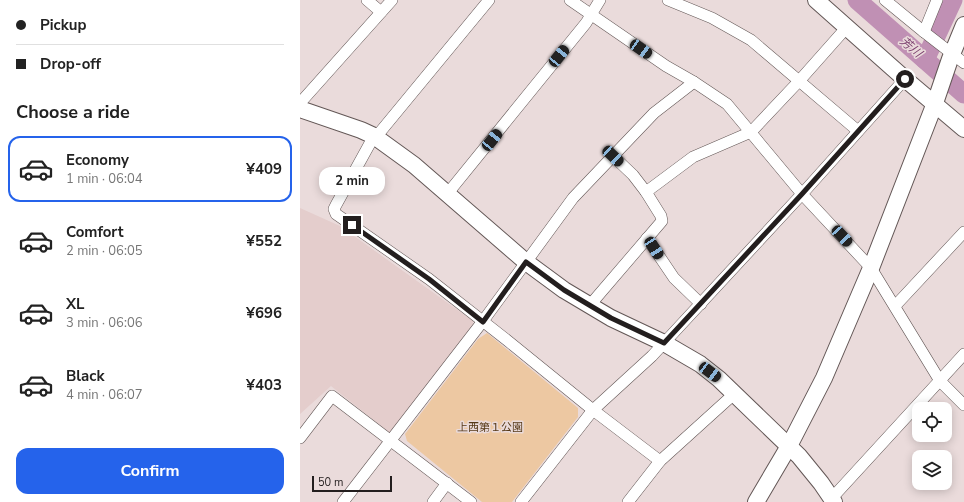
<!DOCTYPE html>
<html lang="en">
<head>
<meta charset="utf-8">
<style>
	:root { --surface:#fff; --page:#f6f6f6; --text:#222; --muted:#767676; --line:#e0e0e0; --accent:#2563eb }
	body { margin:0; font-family:"Nunito Sans","Noto Sans JP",sans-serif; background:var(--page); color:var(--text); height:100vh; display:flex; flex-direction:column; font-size:15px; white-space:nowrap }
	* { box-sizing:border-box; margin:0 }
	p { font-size:13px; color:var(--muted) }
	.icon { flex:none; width:22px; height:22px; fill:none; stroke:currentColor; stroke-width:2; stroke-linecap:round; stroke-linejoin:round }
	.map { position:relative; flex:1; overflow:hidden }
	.drawer { display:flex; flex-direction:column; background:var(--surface); width:300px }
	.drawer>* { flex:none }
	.top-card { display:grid; align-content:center; height:88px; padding:0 16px; background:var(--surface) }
	.buttons { position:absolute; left:612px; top:402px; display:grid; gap:8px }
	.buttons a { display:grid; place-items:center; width:40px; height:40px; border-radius:8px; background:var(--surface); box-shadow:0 2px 10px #0003; font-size:20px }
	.scale { position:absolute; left:12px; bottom:10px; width:80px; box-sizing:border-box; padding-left:4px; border:2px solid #231e1e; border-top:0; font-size:11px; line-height:14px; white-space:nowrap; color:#231e1e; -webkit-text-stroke:3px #eadbdb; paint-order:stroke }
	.end { position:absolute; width:18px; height:18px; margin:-9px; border:5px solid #231e1e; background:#fff; box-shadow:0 0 0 2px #fff }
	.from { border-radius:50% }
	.bubble { position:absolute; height:28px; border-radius:12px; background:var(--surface); box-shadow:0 2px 10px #0003; font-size:13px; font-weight:700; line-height:28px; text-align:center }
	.car { position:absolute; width:12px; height:24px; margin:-12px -6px; border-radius:5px; box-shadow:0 0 3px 1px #0007; background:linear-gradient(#222 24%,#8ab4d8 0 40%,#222 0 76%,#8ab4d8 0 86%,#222 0) }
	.top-card b { display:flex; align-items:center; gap:14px; height:38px; font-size:15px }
	.top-card b+b { border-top:1px solid var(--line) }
	.top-card i { width:10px; height:10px; background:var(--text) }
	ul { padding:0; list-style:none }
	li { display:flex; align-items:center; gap:12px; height:66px; margin:0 8px 6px; padding:0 8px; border:2px solid transparent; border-radius:12px }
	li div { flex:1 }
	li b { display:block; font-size:15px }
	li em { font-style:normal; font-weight:700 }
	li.on { border-color:var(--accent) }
	li>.icon { width:36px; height:36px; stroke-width:1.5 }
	h2 { padding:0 16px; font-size:18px; line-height:48px }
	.action { display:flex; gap:8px; margin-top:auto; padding:8px 16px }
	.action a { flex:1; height:46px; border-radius:12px; background:var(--accent); color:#fff; font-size:16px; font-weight:700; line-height:46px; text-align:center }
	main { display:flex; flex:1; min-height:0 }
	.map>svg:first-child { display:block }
</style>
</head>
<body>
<main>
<section class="drawer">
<div class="top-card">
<b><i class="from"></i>Pickup</b>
<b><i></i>Drop-off</b>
</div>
<h2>Choose a ride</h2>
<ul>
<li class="on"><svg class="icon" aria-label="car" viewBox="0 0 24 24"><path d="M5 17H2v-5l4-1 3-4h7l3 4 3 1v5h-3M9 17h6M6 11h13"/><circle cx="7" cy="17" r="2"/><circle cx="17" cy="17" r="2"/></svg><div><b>Economy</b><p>1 min · 06:04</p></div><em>¥409</em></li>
<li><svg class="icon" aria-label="car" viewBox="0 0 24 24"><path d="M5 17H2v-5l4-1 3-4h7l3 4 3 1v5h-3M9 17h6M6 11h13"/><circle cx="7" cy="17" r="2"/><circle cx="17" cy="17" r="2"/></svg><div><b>Comfort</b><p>2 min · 06:05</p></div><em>¥552</em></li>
<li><svg class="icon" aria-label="car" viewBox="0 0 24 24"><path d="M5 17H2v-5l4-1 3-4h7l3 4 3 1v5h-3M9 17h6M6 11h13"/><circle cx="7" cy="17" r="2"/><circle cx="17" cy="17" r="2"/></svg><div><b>XL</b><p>3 min · 06:06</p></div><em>¥696</em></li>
<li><svg class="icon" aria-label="car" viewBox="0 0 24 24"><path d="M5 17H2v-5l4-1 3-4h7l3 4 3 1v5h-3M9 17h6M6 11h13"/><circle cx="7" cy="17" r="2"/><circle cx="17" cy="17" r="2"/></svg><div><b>Black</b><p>4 min · 06:07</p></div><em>¥403</em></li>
</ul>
<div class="action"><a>Confirm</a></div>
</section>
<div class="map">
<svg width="664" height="502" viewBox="0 0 664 502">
	<rect width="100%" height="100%" fill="#eadbdb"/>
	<path fill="#e4cdcc" d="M 0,208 L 40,226 L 173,321 L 173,326 L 90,433 L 31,386 L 0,414 Z"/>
	<path fill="#edc8a2" d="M 187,333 L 278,408 L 278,417 L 212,502 L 182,502 L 107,441 L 105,434 L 178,339 Z"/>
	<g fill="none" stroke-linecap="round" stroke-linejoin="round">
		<g stroke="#c090b4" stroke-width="19">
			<path d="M 557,0 L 664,94"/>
			<path d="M 625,60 L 653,0"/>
		</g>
		<defs>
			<g id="street">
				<path d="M 67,0 L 81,12"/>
				<path d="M 270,0 L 366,66 L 394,82 L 427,104 L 502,194 L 571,268 L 640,381 L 664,405"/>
				<path d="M 368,0 L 412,18 L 451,40 L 558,131"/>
				<path d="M 585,0 L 624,32 L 664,63"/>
				<path d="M 624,32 L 637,0"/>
				<path d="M 0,103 L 92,0"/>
				<path d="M 74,136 L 36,205 L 34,209 L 36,214 L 129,279 L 208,341 L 293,410 L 360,461"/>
				<path d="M 76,137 L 189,0"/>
				<path d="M 313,156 L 333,175 L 346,192 L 393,157 L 451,132 L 500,80 L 547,27"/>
				<path d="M 148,193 L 286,23 L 300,0"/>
				<path d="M 347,238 L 374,278 L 401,304"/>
				<path d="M 290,305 L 362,221 L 361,216 L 346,192"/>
				<path d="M 595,306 L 664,232"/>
				<path d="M 0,438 L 32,396 L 171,502"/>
				<path d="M 532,498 L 664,354"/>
				<path d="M 43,502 L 183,321 L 273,198 L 354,113 L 394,82"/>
				<path d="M 133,502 L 147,483"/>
				<path d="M 221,502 L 293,410 L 352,356 L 502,194 L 605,79"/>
				<path d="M 328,502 L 360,461 L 434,394"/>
			</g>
			<g id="secondary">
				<path d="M 516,0 L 605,79 L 664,129"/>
				<path d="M 0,109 L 61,130 L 74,136 L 114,165 L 226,262 L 264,290 L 311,318 L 364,343 L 400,364 L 419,379 L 499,456 L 521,483 L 534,502"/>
				<path d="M 456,502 L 489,446 L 524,378 L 571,268 L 635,103 L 650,59 L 664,25"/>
			</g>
		</defs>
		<use href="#street" stroke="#635756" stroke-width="12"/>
		<use href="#secondary" stroke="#635756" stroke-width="18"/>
		<use href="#street" stroke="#fff" stroke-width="11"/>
		<use href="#secondary" stroke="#fff" stroke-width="16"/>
	</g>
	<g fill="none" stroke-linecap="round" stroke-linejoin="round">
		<path stroke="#231e1e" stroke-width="5" d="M 52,225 L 129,279 L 183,322 L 226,262 L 264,290 L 311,318 L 364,343 L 502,194 L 605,79"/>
	</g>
	<g text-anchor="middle" stroke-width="3" stroke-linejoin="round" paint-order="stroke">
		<g font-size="11" fill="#563917" stroke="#eadbdb">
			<text x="190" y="431">上西第１公園</text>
		</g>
		<g font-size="12" font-style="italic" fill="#7a3d6d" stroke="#eadbdb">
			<text transform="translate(611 47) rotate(41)" y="4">芳川</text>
		</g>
	</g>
</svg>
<div class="buttons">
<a><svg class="icon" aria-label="locate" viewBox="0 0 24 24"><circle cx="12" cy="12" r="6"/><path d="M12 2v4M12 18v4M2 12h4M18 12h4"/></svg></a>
<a><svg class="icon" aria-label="layers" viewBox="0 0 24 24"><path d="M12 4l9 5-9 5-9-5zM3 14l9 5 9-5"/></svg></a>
</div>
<div class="scale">50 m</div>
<i class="end from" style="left:605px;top:79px"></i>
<i class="end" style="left:52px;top:225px"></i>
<div class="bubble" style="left:19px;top:167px;width:66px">2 min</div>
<i class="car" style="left:341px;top:49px;rotate:125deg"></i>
<i class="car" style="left:259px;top:56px;rotate:39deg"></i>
<i class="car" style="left:192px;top:140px;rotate:39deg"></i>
<i class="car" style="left:313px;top:156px;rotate:133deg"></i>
<i class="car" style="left:542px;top:236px;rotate:137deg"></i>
<i class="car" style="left:354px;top:248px;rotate:147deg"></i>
<i class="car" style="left:410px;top:372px;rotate:127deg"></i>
</div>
</main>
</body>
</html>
